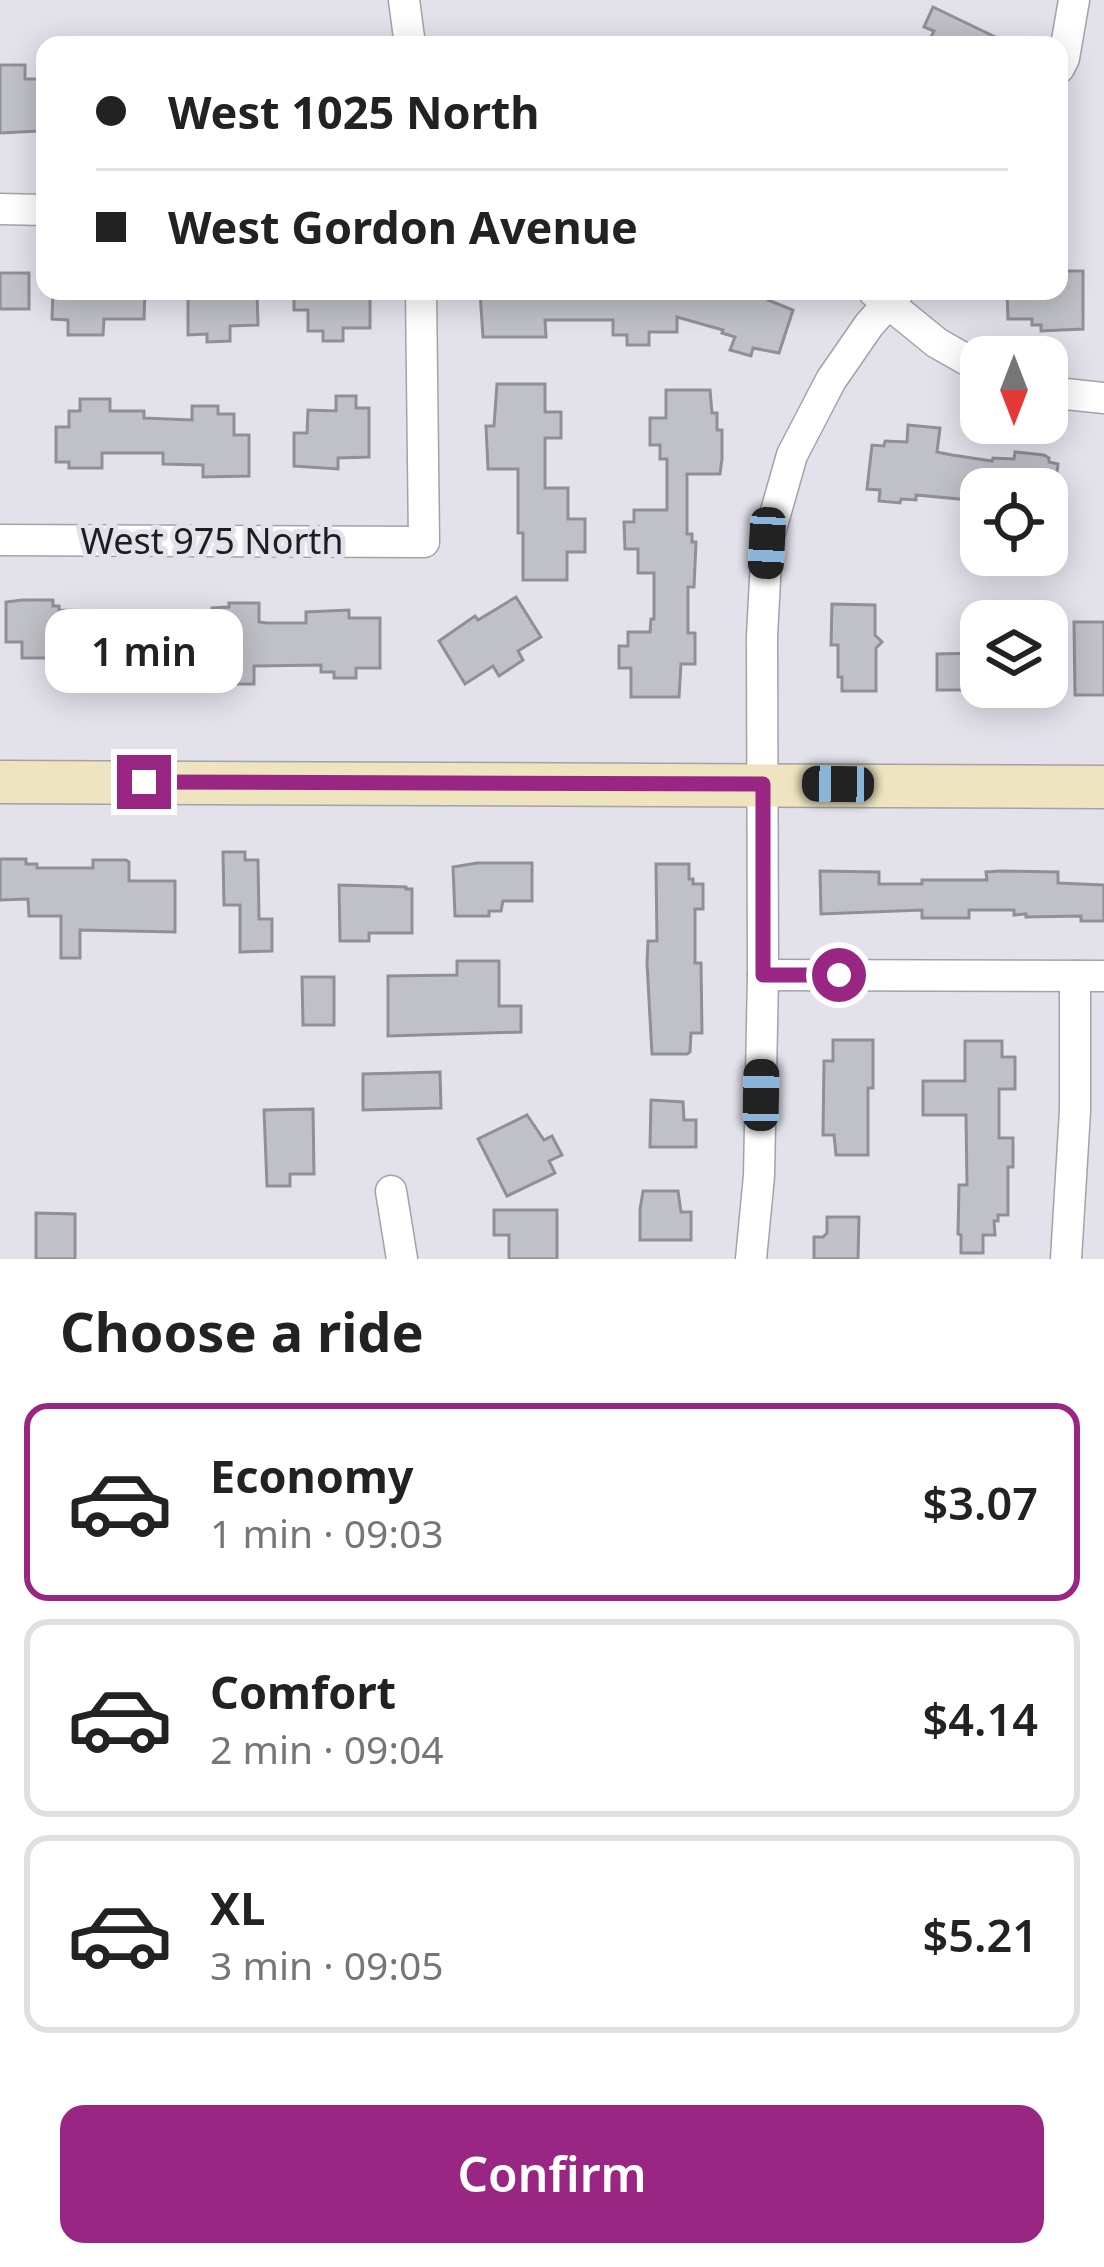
<!DOCTYPE html>
<html lang="en">
<head>
<meta charset="utf-8">
<style>
	:root { --surface:#fff; --page:#f2f2f2; --text:#222; --muted:#767676; --line:#e0e0e0; --accent:#992682 }
	body { margin:0; font-family:"Noto Sans",sans-serif; background:var(--page); color:var(--text); height:100vh; display:flex; flex-direction:column; font-size:45px; white-space:nowrap }
	* { box-sizing:border-box; margin:0 }
	p { font-size:39px; color:var(--muted) }
	.icon { flex:none; width:66px; height:66px; fill:none; stroke:currentColor; stroke-width:2; stroke-linecap:round; stroke-linejoin:round }
	.map { position:relative; height:1259px; overflow:hidden }
	.drawer { display:flex; flex-direction:column; background:var(--surface); flex:1 }
	.drawer>* { flex:none }
	.top-card { position:absolute; left:36px; top:36px; width:1032px; height:264px; border-radius:24px; box-shadow:0 6px 30px #0003; display:grid; align-content:center; height:264px; padding:0 60px; background:var(--surface) }
	.needle { width:78px; rotate:180deg }
	.tools { position:absolute; left:960px; top:336px; display:grid; gap:24px }
	.tools a { display:grid; place-items:center; width:108px; height:108px; border-radius:24px; background:var(--surface); box-shadow:0 6px 30px #0003; font-size:60px }
	.end { position:absolute; width:54px; height:54px; margin:-27px; border:15px solid #992682; background:#fff; box-shadow:0 0 0 6px #fff }
	.from { border-radius:50% }
	.bubble { position:absolute; height:84px; border-radius:24px; background:var(--surface); box-shadow:0 6px 30px #0003; font-size:39px; font-weight:600; line-height:84px; text-align:center }
	.car { position:absolute; width:36px; height:72px; margin:-36px -18px; border-radius:15px; box-shadow:0 0 9px 3px #0007; background:linear-gradient(#222 24%,#8ab4d8 0 40%,#222 0 76%,#8ab4d8 0 86%,#222 0) }
	.top-card b { display:flex; align-items:center; gap:42px; height:114px; font-size:45px }
	.top-card b+b { border-top:3px solid var(--line) }
	.top-card i { width:30px; height:30px; background:var(--text) }
	ul { padding:0; list-style:none }
	li { display:flex; align-items:center; gap:36px; height:198px; margin:0 24px 18px; padding:0 36px; border:6px solid var(--line); border-radius:24px }
	li div { flex:1 }
	li b { display:block; font-size:45px }
	li em { font-style:normal; font-weight:600 }
	li.current { border-color:var(--accent) }
	li>.icon { width:108px; height:108px; stroke-width:1.5 }
	h2 { padding:0 60px; font-size:54px; line-height:144px }
	.action { display:flex; gap:24px; margin-top:auto; padding:24px 60px }
	.action a { flex:1; height:138px; border-radius:24px; background:var(--accent); color:#fff; font-size:48px; font-weight:600; line-height:138px; text-align:center }
	.map>svg:first-child { display:block }
</style>
</head>
<body>
<div class="map">
<svg width="1104" height="1259" viewBox="0 0 1104 1259">
	<rect width="100%" height="100%" fill="#e3e2eb"/>
	<g fill="#c0c0c8" stroke="#908f97" stroke-width="3">
		<path d="M 933,7 L 1012,45 L 927,45 L 934,31 L 924,27 Z"/>
		<path d="M 0,65 L 25,65 L 25,79 L 39,79 L 39,131 L 0,133 Z"/>
		<path d="M 1059,271 L 1083,271 L 1083,329 L 1041,331 L 1041,325 L 1032,325 L 1032,319 L 1008,319 L 1007,291 L 1059,291 Z"/>
		<rect x="0" y="273" width="29" height="36"/>
		<path d="M 53,291 L 145,291 L 144,319 L 104,319 L 103,335 L 68,335 L 68,320 L 52,319 Z"/>
		<path d="M 188,291 L 257,291 L 258,325 L 230,326 L 230,341 L 207,342 L 207,334 L 188,335 Z"/>
		<path d="M 294,291 L 370,291 L 370,328 L 343,328 L 343,341 L 323,341 L 323,331 L 308,331 L 308,310 L 294,310 Z"/>
		<path d="M 510,291 L 754,291 L 769,295 L 768,300 L 793,310 L 779,353 L 753,348 L 751,356 L 730,350 L 735,337 L 722,333 L 723,330 L 677,317 L 677,332 L 649,332 L 649,345 L 627,345 L 627,335 L 613,335 L 613,320 L 545,320 L 546,337 L 483,337 L 480,292 Z"/>
		<path d="M 497,384 L 545,384 L 545,412 L 561,412 L 561,438 L 545,438 L 545,488 L 568,488 L 568,519 L 585,519 L 585,552 L 567,552 L 567,580 L 523,580 L 523,533 L 518,533 L 518,469 L 488,469 L 486,426 L 494,426 Z"/>
		<path d="M 666,390 L 710,390 L 712,413 L 717,413 L 717,430 L 722,430 L 722,459 L 720,474 L 687,474 L 687,534 L 692,534 L 692,542 L 696,542 L 694,587 L 688,587 L 688,633 L 695,633 L 695,664 L 681,664 L 679,697 L 631,697 L 631,668 L 619,668 L 619,646 L 628,646 L 628,632 L 650,632 L 651,619 L 654,619 L 654,573 L 638,573 L 638,549 L 625,549 L 624,522 L 634,522 L 634,510 L 667,510 L 667,459 L 660,459 L 660,445 L 650,445 L 650,418 L 666,418 Z"/>
		<path d="M 336,396 L 356,396 L 356,408 L 369,408 L 369,457 L 338,458 L 338,469 L 294,466 L 294,433 L 307,433 L 308,410 L 336,411 Z"/>
		<path d="M 80,399 L 110,399 L 110,411 L 144,411 L 144,418 L 192,420 L 192,406 L 218,406 L 218,414 L 234,414 L 234,435 L 249,435 L 249,476 L 203,477 L 203,465 L 163,464 L 163,453 L 102,453 L 102,468 L 69,468 L 69,462 L 56,462 L 56,427 L 69,427 L 69,411 L 80,411 Z"/>
		<path d="M 908,425 L 940,428 L 937,452 L 952,455 L 992,461 L 993,458 L 1014,459 L 1015,452 L 1044,455 L 1049,458 L 1049,462 L 1058,464 L 1055,489 L 981,489 L 981,501 L 916,495 L 916,500 L 901,499 L 900,503 L 879,501 L 880,490 L 867,489 L 872,445 L 884,446 L 885,441 L 907,442 Z"/>
		<path d="M 516,597 L 541,637 L 518,651 L 523,660 L 499,676 L 493,666 L 465,684 L 439,641 L 475,616 L 478,620 Z"/>
		<path d="M 22,600 L 53,600 L 53,606 L 59,606 L 59,610 L 141,612 L 141,620 L 212,620 L 212,608 L 229,607 L 229,603 L 259,603 L 259,622 L 267,623 L 306,623 L 306,612 L 349,610 L 349,618 L 380,618 L 380,668 L 356,668 L 356,678 L 334,678 L 334,672 L 321,672 L 321,665 L 254,666 L 254,684 L 230,684 L 230,644 L 177,644 L 177,658 L 171,666 L 142,666 L 142,682 L 117,682 L 117,676 L 62,676 L 62,658 L 22,658 L 22,642 L 6,642 L 6,602 Z"/>
		<path d="M 832,604 L 875,605 L 875,635 L 882,642 L 876,648 L 876,691 L 842,691 L 842,677 L 838,677 L 838,645 L 831,645 Z"/>
		<path d="M 1074,622 L 1104,622 L 1104,695 L 1075,695 Z"/>
		<path d="M 981,653 L 981,690 L 937,690 L 937,654 Z"/>
		<path d="M 223,852 L 245,852 L 245,860 L 258,860 L 259,919 L 272,919 L 272,951 L 240,952 L 240,905 L 224,905 Z"/>
		<path d="M 0,859 L 26,859 L 26,864 L 37,864 L 37,868 L 93,868 L 93,860 L 126,860 L 129,862 L 129,881 L 175,881 L 175,932 L 80,930 L 80,958 L 61,958 L 61,916 L 29,916 L 28,899 L 0,900 Z"/>
		<path d="M 477,863 L 532,863 L 532,901 L 503,901 L 501,911 L 489,911 L 489,916 L 455,916 L 453,867 Z"/>
		<path d="M 656,864 L 689,864 L 689,879 L 693,879 L 693,884 L 703,884 L 703,909 L 695,909 L 695,963 L 701,963 L 702,1033 L 691,1033 L 690,1052 L 687,1054 L 652,1054 L 647,963 L 648,941 L 657,941 Z"/>
		<path d="M 820,871 L 879,872 L 879,884 L 922,884 L 922,880 L 987,880 L 986,872 L 1000,871 L 1058,872 L 1058,883 L 1104,885 L 1104,921 L 1081,921 L 1081,916 L 1026,917 L 1026,914 L 1014,915 L 1014,910 L 969,910 L 969,918 L 922,918 L 922,910 L 821,914 Z"/>
		<path d="M 339,885 L 406,887 L 406,889 L 412,889 L 412,933 L 369,933 L 369,941 L 340,941 Z"/>
		<path d="M 457,961 L 499,961 L 499,1006 L 521,1006 L 521,1032 L 388,1036 L 388,976 L 457,975 Z"/>
		<path d="M 302,977 L 334,977 L 334,1025 L 303,1025 Z"/>
		<path d="M 833,1040 L 873,1040 L 873,1088 L 868,1088 L 868,1155 L 836,1155 L 834,1135 L 823,1135 L 824,1061 L 833,1061 Z"/>
		<path d="M 965,1041 L 1002,1041 L 1002,1057 L 1015,1057 L 1015,1089 L 999,1089 L 999,1138 L 1013,1138 L 1013,1167 L 1008,1167 L 1008,1215 L 998,1215 L 998,1221 L 994,1221 L 995,1235 L 983,1235 L 983,1253 L 961,1253 L 961,1235 L 958,1234 L 959,1185 L 967,1185 L 966,1115 L 923,1115 L 923,1081 L 965,1081 Z"/>
		<path d="M 440,1072 L 441,1108 L 363,1110 L 363,1074 Z"/>
		<path d="M 651,1100 L 683,1102 L 684,1120 L 696,1120 L 696,1147 L 650,1147 Z"/>
		<path d="M 313,1109 L 314,1174 L 290,1174 L 290,1186 L 267,1186 L 264,1110 Z"/>
		<path d="M 527,1115 L 544,1140 L 552,1136 L 562,1155 L 549,1161 L 555,1173 L 507,1196 L 478,1139 Z"/>
		<path d="M 643,1191 L 678,1191 L 681,1212 L 691,1212 L 691,1240 L 640,1240 L 640,1210 Z"/>
		<path d="M 494,1210 L 557,1210 L 557,1259 L 509,1259 L 509,1235 L 494,1235 Z"/>
		<path d="M 36,1213 L 75,1214 L 75,1259 L 36,1259 Z"/>
		<path d="M 827,1217 L 859,1217 L 858,1259 L 814,1259 L 814,1237 L 823,1237 L 827,1233 Z"/>
	</g>
	<g fill="none" stroke-linecap="round" stroke-linejoin="round">
		<defs>
			<g id="minor">
				<path d="M 404,0 L 410,45"/>
				<path d="M 1059,68 L 1064,58 L 1074,0"/>
				<path d="M 0,209 L 45,210"/>
				<path d="M 873,291 L 937,343 L 981,368"/>
				<path d="M 1047,392 L 1104,398"/>
				<path d="M 0,540 L 424,542 L 421,291"/>
				<path d="M 763,975 L 1104,976"/>
				<path d="M 391,1191 L 402,1259"/>
				<path d="M 751,1259 L 759,1176 L 763,975 L 762,636 L 767,543 L 792,455 L 831,380 L 869,325 L 899,291"/>
				<path d="M 1066,1259 L 1075,1111 L 1075,976"/>
			</g>
			<path id="secondary" d="M 0,782 L 1104,787"/>
		</defs>
		<use href="#minor" stroke="#a2a2a9" stroke-width="33"/>
		<use href="#secondary" stroke="#a2a2a9" stroke-width="45"/>
		<use href="#minor" stroke="#fff" stroke-width="30"/>
		<use href="#secondary" stroke="#eee5c0" stroke-width="42"/>
	</g>
	<g fill="none" stroke-linecap="round" stroke-linejoin="round">
		<path stroke="#992682" stroke-width="15" d="M 144,782 L 763,784 L 763,975 L 839,975"/>
	</g>
	<g text-anchor="middle" stroke-width="10" stroke-linejoin="round" paint-order="stroke">
		<g font-size="36" fill="#1d1c1f" stroke="#e3e2eb">
			<text x="212" y="554">West 975 North</text>
		</g>
	</g>
</svg>
<div class="tools">
<a><svg class="needle" viewBox="-14 -14 28 28"><path d="M0-13l5 13h-10z" fill="#e53935"/><path d="M0 13l5-13h-10z" fill="#767676"/></svg></a>
<a><svg class="icon" aria-label="locate" viewBox="0 0 24 24"><circle cx="12" cy="12" r="6"/><path d="M12 2v4M12 18v4M2 12h4M18 12h4"/></svg></a>
<a><svg class="icon" aria-label="layers" viewBox="0 0 24 24"><path d="M12 4l9 5-9 5-9-5zM3 14l9 5 9-5"/></svg></a>
</div>
<i class="end from" style="left:839px;top:975px"></i>
<i class="end" style="left:144px;top:782px"></i>
<div class="bubble" style="left:45px;top:609px;width:198px">1 min</div>
<i class="car" style="left:767px;top:543px;rotate:183deg"></i>
<i class="car" style="left:838px;top:784px;rotate:271deg"></i>
<i class="car" style="left:761px;top:1095px;rotate:1deg"></i>
<div class="top-card">
<b><i class="from"></i>West 1025 North</b>
<b><i></i>West Gordon Avenue</b>
</div>
</div>
<section class="drawer">
<h2>Choose a ride</h2>
<ul>
<li class="current"><svg class="icon" aria-label="car" viewBox="0 0 24 24"><path d="M5 17H2v-5l4-1 3-4h7l3 4 3 1v5h-3M9 17h6M6 11h13"/><circle cx="7" cy="17" r="2"/><circle cx="17" cy="17" r="2"/></svg><div><b>Economy</b><p>1 min · 09:03</p></div><em>$3.07</em></li>
<li><svg class="icon" aria-label="car" viewBox="0 0 24 24"><path d="M5 17H2v-5l4-1 3-4h7l3 4 3 1v5h-3M9 17h6M6 11h13"/><circle cx="7" cy="17" r="2"/><circle cx="17" cy="17" r="2"/></svg><div><b>Comfort</b><p>2 min · 09:04</p></div><em>$4.14</em></li>
<li><svg class="icon" aria-label="car" viewBox="0 0 24 24"><path d="M5 17H2v-5l4-1 3-4h7l3 4 3 1v5h-3M9 17h6M6 11h13"/><circle cx="7" cy="17" r="2"/><circle cx="17" cy="17" r="2"/></svg><div><b>XL</b><p>3 min · 09:05</p></div><em>$5.21</em></li>
</ul>
<div class="action"><a>Confirm</a></div>
</section>
</body>
</html>
